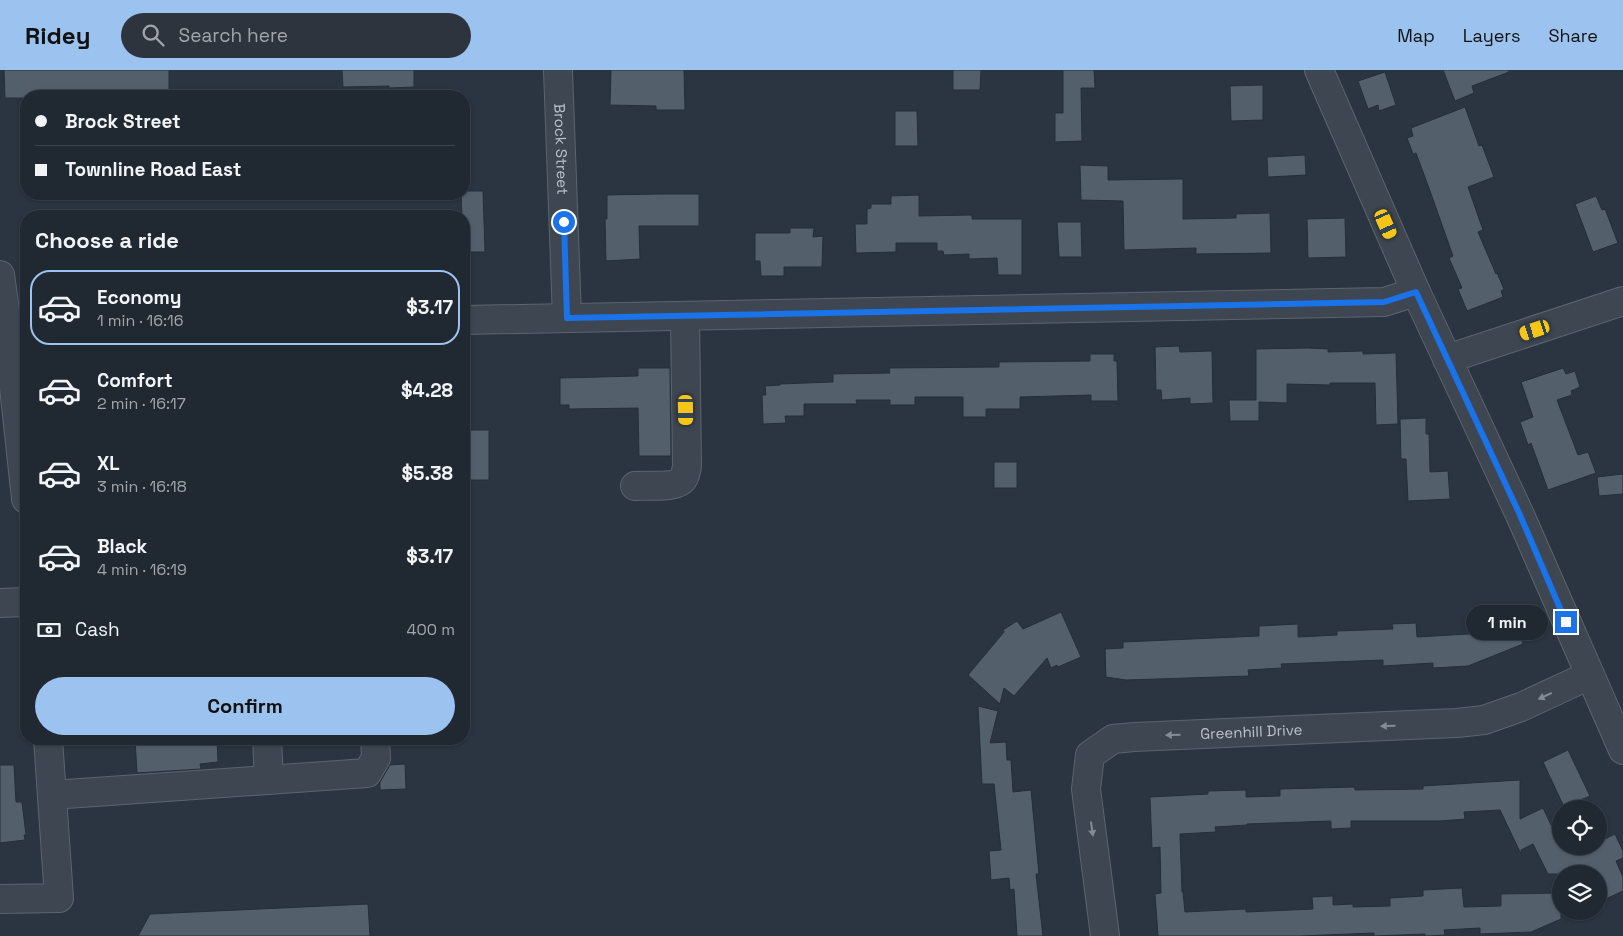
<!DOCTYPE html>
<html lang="en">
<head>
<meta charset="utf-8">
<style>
	:root { --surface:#202831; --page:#2d343d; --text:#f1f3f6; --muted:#a2a6ab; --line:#3d444d; --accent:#9cc2ef }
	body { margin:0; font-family:"Space Grotesk",sans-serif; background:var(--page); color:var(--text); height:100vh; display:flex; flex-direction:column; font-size:19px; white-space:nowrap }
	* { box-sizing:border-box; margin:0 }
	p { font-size:16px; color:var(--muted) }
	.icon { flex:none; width:28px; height:28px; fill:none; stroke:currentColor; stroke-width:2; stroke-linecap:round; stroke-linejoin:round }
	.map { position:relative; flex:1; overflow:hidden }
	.details { position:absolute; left:20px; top:140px; width:450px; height:535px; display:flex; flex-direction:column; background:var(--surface); border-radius:20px; box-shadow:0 1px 4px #0004,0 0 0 1px var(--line) }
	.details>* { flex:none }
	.top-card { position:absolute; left:20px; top:20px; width:450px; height:110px; border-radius:20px; box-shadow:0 1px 4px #0004,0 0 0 1px var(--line); display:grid; align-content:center; height:110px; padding:0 15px; background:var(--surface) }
	.controls { position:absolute; left:1552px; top:730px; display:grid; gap:10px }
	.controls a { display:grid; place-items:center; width:55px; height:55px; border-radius:50%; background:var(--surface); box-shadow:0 1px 4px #0004,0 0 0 1px var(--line); font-size:25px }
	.end { position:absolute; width:22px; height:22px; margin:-11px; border:6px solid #1a73e8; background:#fff; box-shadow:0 0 0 2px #fff }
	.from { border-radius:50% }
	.bubble { position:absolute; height:35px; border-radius:18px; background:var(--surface); box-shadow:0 1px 4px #0004,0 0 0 1px var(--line); font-size:16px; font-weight:800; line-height:35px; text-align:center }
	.car { position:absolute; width:15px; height:30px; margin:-15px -8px; border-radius:6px; box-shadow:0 0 4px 1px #0007; background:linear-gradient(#f5c518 24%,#345 0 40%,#f5c518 0 76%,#345 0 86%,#f5c518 0) }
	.top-card b { display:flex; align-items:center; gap:18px; height:48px; font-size:19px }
	.top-card b+b { border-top:1px solid var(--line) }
	.top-card i { width:12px; height:12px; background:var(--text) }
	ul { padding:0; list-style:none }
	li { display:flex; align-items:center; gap:15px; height:75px; margin:0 10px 8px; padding:0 5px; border:2px solid transparent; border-radius:20px }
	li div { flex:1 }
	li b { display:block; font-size:19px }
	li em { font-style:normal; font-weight:800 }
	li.on { border-color:var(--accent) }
	li>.icon { width:45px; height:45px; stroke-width:1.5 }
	h2 { padding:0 15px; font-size:22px; line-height:60px }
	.pay { display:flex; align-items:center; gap:12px; height:55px; padding:0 15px; font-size:19px }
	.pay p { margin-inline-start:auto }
	.cta { display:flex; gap:10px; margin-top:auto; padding:10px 15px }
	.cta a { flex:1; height:58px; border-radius:30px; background:var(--accent); color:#111; font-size:20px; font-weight:800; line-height:58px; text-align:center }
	header { display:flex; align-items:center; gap:30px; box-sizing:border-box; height:70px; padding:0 25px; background:var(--accent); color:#111 }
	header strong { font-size:24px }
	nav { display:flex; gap:28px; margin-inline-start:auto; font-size:18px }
	.search { width:350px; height:45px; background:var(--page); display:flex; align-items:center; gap:12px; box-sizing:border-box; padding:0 18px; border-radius:28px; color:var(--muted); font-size:19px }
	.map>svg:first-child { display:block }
</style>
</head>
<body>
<header>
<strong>Ridey</strong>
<div class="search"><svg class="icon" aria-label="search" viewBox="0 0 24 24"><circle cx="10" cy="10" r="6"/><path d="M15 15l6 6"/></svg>Search here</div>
<nav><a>Map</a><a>Layers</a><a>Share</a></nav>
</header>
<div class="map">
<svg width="1623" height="866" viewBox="0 0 1623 866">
	<rect width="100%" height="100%" fill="#2a3541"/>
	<g fill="#53606c" stroke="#252e38">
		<path d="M 4,0 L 169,0 L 169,24 L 166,24 L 166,26 L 142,26 L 142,22 L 79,21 L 79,25 L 32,24 L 32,26 L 26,26 L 26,28 L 5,28 Z"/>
		<path d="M 342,0 L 414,0 L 414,17 L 389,18 L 389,16 L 343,17 Z"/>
		<path d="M 611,0 L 684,0 L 685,40 L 656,40 L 656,36 L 610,35 Z"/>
		<path d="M 953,0 L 981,0 L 980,20 L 953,20 Z"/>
		<path d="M 1063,0 L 1094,0 L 1095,18 L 1081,18 L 1082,71 L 1055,72 L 1055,43 L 1063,43 Z"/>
		<path d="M 1443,0 L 1508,0 L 1509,2 L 1472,16 L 1474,23 L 1455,31 Z"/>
		<path d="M 1385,2 L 1396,35 L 1379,41 L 1378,35 L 1368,39 L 1358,11 Z"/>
		<path d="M 1263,15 L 1263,50 L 1231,51 L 1230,16 Z"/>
		<path d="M 1465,37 L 1479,76 L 1482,75 L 1494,107 L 1468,117 L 1483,160 L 1478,162 L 1496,204 L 1497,203 L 1504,219 L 1501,221 L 1503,227 L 1467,241 L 1458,219 L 1462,218 L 1449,188 L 1453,186 L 1430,121 L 1416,83 L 1413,84 L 1407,68 L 1413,66 L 1411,58 Z"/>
		<path d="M 895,41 L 917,41 L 918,76 L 895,76 Z"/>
		<path d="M 1305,85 L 1306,105 L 1268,107 L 1267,87 Z"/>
		<path d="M 1080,95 L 1108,96 L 1108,110 L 1183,109 L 1183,149 L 1236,148 L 1236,144 L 1270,143 L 1271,183 L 1196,184 L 1196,178 L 1124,180 L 1123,131 L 1081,130 Z"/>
		<path d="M 464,121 L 483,121 L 485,182 L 464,182 L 464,146 L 462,146 L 461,124 L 464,124 Z"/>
		<path d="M 659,124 L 699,124 L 699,156 L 639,156 L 640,189 L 606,191 L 605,149 L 607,149 L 607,125 Z"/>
		<path d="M 919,125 L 919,146 L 972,145 L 972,149 L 1022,149 L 1022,205 L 998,205 L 997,188 L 969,189 L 969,184 L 944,185 L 943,181 L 937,181 L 937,173 L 896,173 L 896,182 L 856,183 L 855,154 L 867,154 L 867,139 L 871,138 L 871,134 L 891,134 L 891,126 Z"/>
		<path d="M 1596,126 L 1602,140 L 1605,139 L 1618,173 L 1593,182 L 1575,134 Z"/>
		<path d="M 1345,148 L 1346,187 L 1308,188 L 1307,149 Z"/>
		<path d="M 1057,152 L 1081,152 L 1082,187 L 1059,187 Z"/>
		<path d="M 790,158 L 814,158 L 813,167 L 823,166 L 822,197 L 784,197 L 784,206 L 761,206 L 760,191 L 755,191 L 755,163 L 790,163 Z"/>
		<path d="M 1179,276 L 1180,282 L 1212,281 L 1213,333 L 1190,334 L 1190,328 L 1162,330 L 1161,320 L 1156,320 L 1155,277 Z"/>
		<path d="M 1308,278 L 1328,279 L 1328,282 L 1363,281 L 1363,284 L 1396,283 L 1398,354 L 1376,355 L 1375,313 L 1330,313 L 1330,315 L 1287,314 L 1287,333 L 1259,332 L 1259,351 L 1230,351 L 1229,330 L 1256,330 L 1256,279 Z"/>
		<path d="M 1090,284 L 1114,284 L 1114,291 L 1117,291 L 1118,331 L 1091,331 L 1091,325 L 1020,327 L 1020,339 L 986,339 L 986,347 L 963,347 L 963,327 L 915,327 L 915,335 L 890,335 L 890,330 L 856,330 L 857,334 L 804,334 L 804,346 L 785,346 L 786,353 L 763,354 L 762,325 L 766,325 L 765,316 L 780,315 L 780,314 L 833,312 L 833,304 L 890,303 L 889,298 L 999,297 L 999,292 L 1090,291 Z"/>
		<path d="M 638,298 L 670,298 L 671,386 L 639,386 L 638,338 L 569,339 L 569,335 L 560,335 L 560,308 L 638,306 Z"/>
		<path d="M 1563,298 L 1566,304 L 1575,301 L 1580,317 L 1571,321 L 1572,325 L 1557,330 L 1578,385 L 1588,382 L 1596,403 L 1548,420 L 1531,373 L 1528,375 L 1520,352 L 1533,347 L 1521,312 Z"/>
		<path d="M 1426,348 L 1426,364 L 1429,364 L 1430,402 L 1448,401 L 1450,429 L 1408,431 L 1406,389 L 1401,389 L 1400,349 Z"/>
		<path d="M 464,360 L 489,360 L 489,410 L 465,410 Z"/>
		<rect x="994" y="392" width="23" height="26"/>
		<path d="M 1623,404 L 1623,424 L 1599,426 L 1597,407 Z"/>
		<path d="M 1508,536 L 1523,574 L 1468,596 L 1433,598 L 1433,593 L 1383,596 L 1383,590 L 1281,594 L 1282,598 L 1248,600 L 1249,606 L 1126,610 L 1106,607 L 1105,579 L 1123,578 L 1123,572 L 1259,566 L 1259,556 L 1298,554 L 1298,567 L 1337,565 L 1337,561 L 1393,559 L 1392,554 L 1416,553 L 1417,567 L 1485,563 L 1479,547 Z"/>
		<path d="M 1061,542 L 1081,587 L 1058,597 L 1057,595 L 1051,598 L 1047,588 L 1014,626 L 1004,618 L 1000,634 L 968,605 L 1004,562 L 1003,560 L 1017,551 L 1023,559 Z"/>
		<path d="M 978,636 L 998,641 L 990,673 L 1006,672 L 1007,690 L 1011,690 L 1013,722 L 1031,720 L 1039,804 L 1036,804 L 1043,866 L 1017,866 L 1014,819 L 1010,820 L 1009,808 L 991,810 L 989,781 L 1001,780 L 994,714 L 982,714 Z"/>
		<path d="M 135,669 L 217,669 L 218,692 L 200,694 L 201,699 L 137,703 Z"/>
		<path d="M 1568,680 L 1590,726 L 1564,737 L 1543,692 Z"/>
		<path d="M 405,694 L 406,719 L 380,720 L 380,712 L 390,695 Z"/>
		<path d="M 0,695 L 14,695 L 16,732 L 22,732 L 26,765 L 24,765 L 25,770 L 0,773 Z"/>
		<path d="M 1520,710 L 1520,749 L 1543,738 L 1561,776 L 1599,776 L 1599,772 L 1615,764 L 1623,781 L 1623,788 L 1616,791 L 1623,807 L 1623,821 L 1599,832 L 1599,804 L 1548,804 L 1533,774 L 1521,780 L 1521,784 L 1500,740 L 1464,742 L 1465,749 L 1440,751 L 1351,751 L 1351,758 L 1331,759 L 1331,751 L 1247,754 L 1247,755 L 1215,757 L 1216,762 L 1180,764 L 1182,822 L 1183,822 L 1185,842 L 1246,839 L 1246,842 L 1313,839 L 1312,827 L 1333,826 L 1333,835 L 1353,834 L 1353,837 L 1390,836 L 1390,828 L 1423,826 L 1423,820 L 1462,818 L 1464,837 L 1501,836 L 1501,824 L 1561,823 L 1561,849 L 1531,862 L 1480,864 L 1480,858 L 1444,860 L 1445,865 L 1427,866 L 1425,866 L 1425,864 L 1374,866 L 1374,863 L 1300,866 L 1158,866 L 1155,824 L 1161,823 L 1160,777 L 1152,778 L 1150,727 L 1208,724 L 1208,721 L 1246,720 L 1246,727 L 1280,726 L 1280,719 L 1354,717 L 1355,720 L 1423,719 L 1423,716 Z"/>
		<path d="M 368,834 L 370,866 L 138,866 L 150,844 Z"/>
	</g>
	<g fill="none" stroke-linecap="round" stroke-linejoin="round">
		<defs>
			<g id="minor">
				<path id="s1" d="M 558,0 L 567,248"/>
				<path d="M 1319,0 L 1416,222 L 1520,445 L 1623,680"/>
				<path d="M 0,205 L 8,261 L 26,429"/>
				<path d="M 464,250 L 1384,232 L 1416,222"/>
				<path d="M 1447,289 L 1623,231"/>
				<path d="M 635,416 C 646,415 672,418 681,411 C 685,408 686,402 687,396 L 685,246"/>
				<path d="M 0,533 L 26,532"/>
				<path d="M 267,669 L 269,710"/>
				<path d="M 52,725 L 367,703 L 376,688 L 375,669"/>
				<path d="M 0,829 L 59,828 L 48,669"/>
				<path id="s2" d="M 1105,866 L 1086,719 L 1090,685 L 1113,669 L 1134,667 L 1457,653 L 1484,650 L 1521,637 L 1590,605"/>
			</g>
		</defs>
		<use href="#minor" stroke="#5c656e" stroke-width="30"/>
		<use href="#minor" stroke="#3e4751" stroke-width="28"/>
	</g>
	<defs><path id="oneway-solid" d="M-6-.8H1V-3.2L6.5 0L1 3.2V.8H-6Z" transform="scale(1.25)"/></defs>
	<g fill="#838b94">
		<use href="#oneway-solid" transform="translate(1545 626) rotate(155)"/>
		<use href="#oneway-solid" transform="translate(1388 656) rotate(178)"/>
		<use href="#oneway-solid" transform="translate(1173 665) rotate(178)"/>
		<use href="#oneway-solid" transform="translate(1092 759) rotate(82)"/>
	</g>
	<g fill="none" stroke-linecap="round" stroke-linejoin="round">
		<path stroke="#1a73e8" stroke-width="6" d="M 564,152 L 567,248 L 1384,232 L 1416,222 L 1520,445 L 1566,552"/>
	</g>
	<g text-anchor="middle" stroke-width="5" stroke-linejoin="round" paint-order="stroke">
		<g font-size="15" fill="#bbc2cb" stroke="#222c36">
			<text dy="5" stroke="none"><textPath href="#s1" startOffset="79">Brock Street</textPath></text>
			<text dy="5" stroke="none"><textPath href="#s2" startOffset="349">Greenhill Drive</textPath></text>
		</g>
	</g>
</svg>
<div class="controls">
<a><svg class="icon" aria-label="locate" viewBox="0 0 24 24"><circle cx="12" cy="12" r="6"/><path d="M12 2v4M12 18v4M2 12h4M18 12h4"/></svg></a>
<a><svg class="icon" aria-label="layers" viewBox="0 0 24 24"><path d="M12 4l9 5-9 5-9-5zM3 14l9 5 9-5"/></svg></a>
</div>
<i class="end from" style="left:564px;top:152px"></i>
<i class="end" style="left:1566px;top:552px"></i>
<div class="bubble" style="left:1466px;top:535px;width:82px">1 min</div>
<i class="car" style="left:1386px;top:154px;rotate:156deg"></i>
<i class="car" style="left:1535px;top:260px;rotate:252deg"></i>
<i class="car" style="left:686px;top:340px;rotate:179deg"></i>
<div class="top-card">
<b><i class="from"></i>Brock Street</b>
<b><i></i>Townline Road East</b>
</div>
<section class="details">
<h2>Choose a ride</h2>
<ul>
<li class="on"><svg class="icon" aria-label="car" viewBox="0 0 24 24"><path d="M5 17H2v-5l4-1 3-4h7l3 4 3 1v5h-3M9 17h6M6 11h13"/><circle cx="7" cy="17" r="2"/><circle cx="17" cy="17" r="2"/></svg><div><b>Economy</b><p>1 min · 16:16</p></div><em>$3.17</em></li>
<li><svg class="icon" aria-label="car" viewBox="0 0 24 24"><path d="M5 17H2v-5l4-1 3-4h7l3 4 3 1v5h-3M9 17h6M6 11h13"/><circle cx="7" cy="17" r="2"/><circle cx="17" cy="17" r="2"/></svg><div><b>Comfort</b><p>2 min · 16:17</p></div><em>$4.28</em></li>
<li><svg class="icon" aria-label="car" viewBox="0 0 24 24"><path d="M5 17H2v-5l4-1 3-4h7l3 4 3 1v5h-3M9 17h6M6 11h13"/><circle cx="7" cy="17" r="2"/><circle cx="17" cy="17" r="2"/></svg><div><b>XL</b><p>3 min · 16:18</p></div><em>$5.38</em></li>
<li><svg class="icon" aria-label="car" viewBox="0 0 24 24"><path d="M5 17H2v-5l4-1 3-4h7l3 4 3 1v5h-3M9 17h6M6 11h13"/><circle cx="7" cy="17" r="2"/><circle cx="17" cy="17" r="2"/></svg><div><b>Black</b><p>4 min · 16:19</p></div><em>$3.17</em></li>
</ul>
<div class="pay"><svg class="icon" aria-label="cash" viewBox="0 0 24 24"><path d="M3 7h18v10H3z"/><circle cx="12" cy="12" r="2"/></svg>Cash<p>400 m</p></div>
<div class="cta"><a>Confirm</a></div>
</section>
</div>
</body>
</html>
